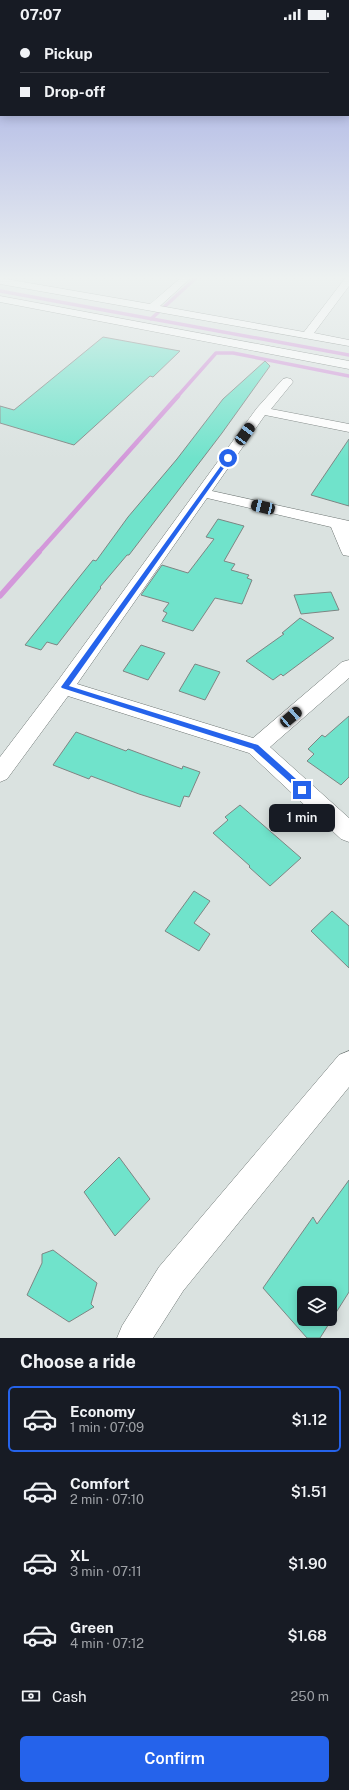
<!DOCTYPE html>
<html lang="en">
<head>
<meta charset="utf-8">
<style>
	:root { --surface:#171b24; --page:#242831; --text:#f1f3f6; --muted:#9ea1a6; --line:#363941; --accent:#2563eb }
	body { margin:0; font-family:"Public Sans",sans-serif; background:var(--page); color:var(--text); height:100vh; display:flex; flex-direction:column; font-size:15px; white-space:nowrap }
	* { box-sizing:border-box; margin:0 }
	p { font-size:13px; color:var(--muted) }
	.icon { flex:none; width:22px; height:22px; fill:none; stroke:currentColor; stroke-width:2; stroke-linecap:round; stroke-linejoin:round }
	.map { position:relative; height:1310px; overflow:hidden }
	.drawer { display:flex; flex-direction:column; background:var(--surface); flex:1 }
	.drawer>* { flex:none }
	.banner { position:absolute; left:0px; top:0px; width:349px; height:88px; box-shadow:0 2px 10px #0003; display:grid; align-content:center; height:88px; padding:0 20px; background:var(--surface) }
	.controls { position:absolute; left:297px; top:1258px; display:grid; gap:8px }
	.controls a { display:grid; place-items:center; width:40px; height:40px; border-radius:6px; background:var(--surface); box-shadow:0 2px 10px #0003; font-size:20px }
	.end { position:absolute; width:18px; height:18px; margin:-9px; border:5px solid #2563eb; background:#fff; box-shadow:0 0 0 2px #fff }
	.from { border-radius:50% }
	.bubble { position:absolute; height:28px; border-radius:6px; background:var(--surface); box-shadow:0 2px 10px #0003; font-size:13px; font-weight:600; line-height:28px; text-align:center }
	.car { position:absolute; width:12px; height:24px; margin:-12px -6px; border-radius:5px; box-shadow:0 0 3px 1px #0007; background:linear-gradient(#222 24%,#8ab4d8 0 40%,#222 0 76%,#8ab4d8 0 86%,#222 0) }
	.banner b { display:flex; align-items:center; gap:14px; height:38px; font-size:15px }
	.banner b+b { border-top:1px solid var(--line) }
	.banner i { width:10px; height:10px; background:var(--text) }
	ul { padding:0; list-style:none }
	li { display:flex; align-items:center; gap:12px; height:66px; margin:0 8px 6px; padding:0 12px; border:2px solid transparent; border-radius:6px }
	li div { flex:1 }
	li b { display:block; font-size:15px }
	li em { font-style:normal; font-weight:600 }
	li.current { border-color:var(--accent) }
	li>.icon { width:36px; height:36px; stroke-width:1.5 }
	h2 { padding:0 20px; font-size:18px; line-height:48px }
	.pay { display:flex; align-items:center; gap:10px; height:44px; padding:0 20px; font-size:15px }
	.pay p { margin-inline-start:auto }
	.cta { display:flex; gap:8px; margin-top:auto; padding:8px 20px }
	.cta a { flex:1; height:46px; border-radius:6px; background:var(--accent); color:#fff; font-size:16px; font-weight:600; line-height:46px; text-align:center }
	.status { display:flex; justify-content:space-between; align-items:center; height:28px; padding:0 20px; background:var(--surface); direction:ltr }
	.status svg { height:11px; fill:currentColor }
	.map>svg:first-child { display:block }
</style>
</head>
<body>
<div class="status"><b>07:07</b><svg viewBox="0 0 49 12"><path d="M0 12V9h3v3zM5 12V6h3v6zM10 12V3h3v9zM15 12V0h3v12zM26 1h20v11H26zM47 4h2v5h-2z"/></svg></div>
<div class="map">
<svg width="349" height="1310" viewBox="0 0 349 1310">
	<rect width="100%" height="100%" fill="#dae2e0"/>
	<g fill="none" stroke-linecap="round" stroke-linejoin="round">
		<g stroke="#d398da" stroke-width="3.5">
			<path d="M 0,263 L 349,327"/>
			<path d="M 151,291 L 198,248"/>
			<path d="M 177,369 L 216,325 L 233,325 L 349,348"/>
		</g>
		<path stroke="#d398da" stroke-width="4.5" d="M 38,525 L 178,368"/>
		<path stroke="#d398da" stroke-width="5.5" d="M 0,568 L 39,524"/>
	</g>
	<g fill="#70e3cb" stroke="#7e8583" fill-rule="evenodd">
		<path d="M 103,309 L 180,323 L 153,349 L 150,348 L 74,417 L 0,395 L 0,378 L 14,382 Z"/>
		<path d="M 265,333 L 270,338 L 222,405 L 129,527 L 127,527 L 100,559 L 101,560 L 57,617 L 47,614 L 41,622 L 25,617 L 93,532 L 96,533 L 128,489 L 177,431 L 223,371 Z"/>
		<path d="M 349,411 L 349,478 L 311,467 Z"/>
		<path d="M 218,491 L 244,498 L 224,533 L 235,536 L 231,542 L 249,547 L 247,550 L 252,552 L 242,576 L 215,570 L 193,603 L 162,593 L 167,585 L 163,583 L 169,575 L 141,567 L 162,537 L 188,545 L 214,511 L 206,509 Z"/>
		<path d="M 331,564 L 339,582 L 301,586 L 294,567 Z"/>
		<path d="M 300,590 L 334,610 L 283,648 L 281,646 L 273,652 L 246,633 L 284,606 L 282,605 Z"/>
		<path d="M 141,617 L 165,625 L 148,652 L 123,643 Z"/>
		<path d="M 195,636 L 220,644 L 205,672 L 179,663 Z"/>
		<path d="M 349,688 L 349,749 L 341,757 L 307,733 L 314,726 L 308,721 L 322,707 L 325,709 Z"/>
		<path d="M 76,704 L 126,723 L 128,721 L 182,741 L 183,738 L 200,744 L 189,769 L 184,768 L 180,779 L 139,766 L 91,748 L 89,751 L 53,737 Z"/>
		<path d="M 240,777 L 301,830 L 270,858 L 249,839 L 250,838 L 213,805 L 228,792 L 225,789 Z"/>
		<path d="M 194,863 L 210,873 L 194,895 L 210,906 L 199,923 L 165,903 Z"/>
		<path d="M 332,883 L 349,898 L 349,940 L 311,903 Z"/>
		<path d="M 119,1129 L 150,1171 L 115,1208 L 84,1164 Z"/>
		<path d="M 349,1152 L 349,1264 L 320,1310 L 307,1310 L 263,1260 L 313,1189 L 317,1196 ZM 304,1265 L 330,1265 L 330,1291 L 304,1291 Z"/>
		<path d="M 53,1222 L 97,1255 L 91,1276 L 94,1279 L 69,1294 L 27,1267 L 42,1235 L 42,1226 Z"/>
	</g>
	<g fill="none" stroke-linecap="round" stroke-linejoin="round">
		<defs>
			<g id="minor">
				<path d="M 183,248 L 193,248 L 160,278 L 304,304 L 346,249 L 349,248 L 349,258 L 314,305 L 349,312 L 349,318 L 0,256 L 0,250 L 150,276 Z"/>
				<path d="M 0,268 L 349,333 L 349,341 L 0,274 Z"/>
				<path d="M 287,350 L 291,351 L 293,354 L 271,381 L 349,396 L 349,404 L 265,387 L 212,463 L 349,493 L 349,528 L 343,527 L 341,523 L 331,499 L 207,470 L 77,656 L 253,710 L 342,634 L 349,632 L 349,650 L 270,719 L 349,790 L 349,814 L 341,811 L 249,725 L 68,668 L 7,751 L 0,754 L 0,729 L 57,654 L 257,380 L 283,351 Z"/>
				<path d="M 349,1023 L 349,1059 L 183,1263 L 153,1310 L 117,1310 L 122,1298 L 159,1239 L 339,1027 Z"/>
			</g>
		</defs>
		<use href="#minor" stroke="#6d7573" stroke-width="1"/>
		<use href="#minor" fill="#fff" fill-rule="evenodd"/>
	</g>
	<linearGradient id="sky" x2="0" y2="1"><stop stop-color="#9fa9e2"/><stop offset="0.58" stop-color="#eef2f1"/><stop offset="1" stop-color="#eef2f1" stop-opacity="0"/></linearGradient>
	<rect width="349" height="431" fill="url(#sky)"/>
	<path fill="#2563eb" d="M 228,428 L 231,430 L 69,658 L 258,717 L 305,759 L 306,762 L 302,765 L 253,721 L 62,660 L 61,659 Z"/>
</svg>
<div class="controls">
<a><svg class="icon" aria-label="layers" viewBox="0 0 24 24"><path d="M12 4l9 5-9 5-9-5zM3 14l9 5 9-5"/></svg></a>
</div>
<i class="end from" style="left:228px;top:430px"></i>
<i class="end" style="left:302px;top:762px"></i>
<div class="bubble" style="left:269px;top:776px;width:66px">1 min</div>
<i class="car" style="left:245px;top:406px;rotate:36deg"></i>
<i class="car" style="left:263px;top:479px;rotate:283deg"></i>
<i class="car" style="left:291px;top:689px;rotate:49deg"></i>
<div class="banner">
<b><i class="from"></i>Pickup</b>
<b><i></i>Drop-off</b>
</div>
</div>
<section class="drawer">
<h2>Choose a ride</h2>
<ul>
<li class="current"><svg class="icon" aria-label="car" viewBox="0 0 24 24"><path d="M5 17H2v-5l4-1 3-4h7l3 4 3 1v5h-3M9 17h6M6 11h13"/><circle cx="7" cy="17" r="2"/><circle cx="17" cy="17" r="2"/></svg><div><b>Economy</b><p>1 min · 07:09</p></div><em>$1.12</em></li>
<li><svg class="icon" aria-label="car" viewBox="0 0 24 24"><path d="M5 17H2v-5l4-1 3-4h7l3 4 3 1v5h-3M9 17h6M6 11h13"/><circle cx="7" cy="17" r="2"/><circle cx="17" cy="17" r="2"/></svg><div><b>Comfort</b><p>2 min · 07:10</p></div><em>$1.51</em></li>
<li><svg class="icon" aria-label="car" viewBox="0 0 24 24"><path d="M5 17H2v-5l4-1 3-4h7l3 4 3 1v5h-3M9 17h6M6 11h13"/><circle cx="7" cy="17" r="2"/><circle cx="17" cy="17" r="2"/></svg><div><b>XL</b><p>3 min · 07:11</p></div><em>$1.90</em></li>
<li><svg class="icon" aria-label="car" viewBox="0 0 24 24"><path d="M5 17H2v-5l4-1 3-4h7l3 4 3 1v5h-3M9 17h6M6 11h13"/><circle cx="7" cy="17" r="2"/><circle cx="17" cy="17" r="2"/></svg><div><b>Green</b><p>4 min · 07:12</p></div><em>$1.68</em></li>
</ul>
<div class="pay"><svg class="icon" aria-label="cash" viewBox="0 0 24 24"><path d="M3 7h18v10H3z"/><circle cx="12" cy="12" r="2"/></svg>Cash<p>250 m</p></div>
<div class="cta"><a>Confirm</a></div>
</section>
</body>
</html>
